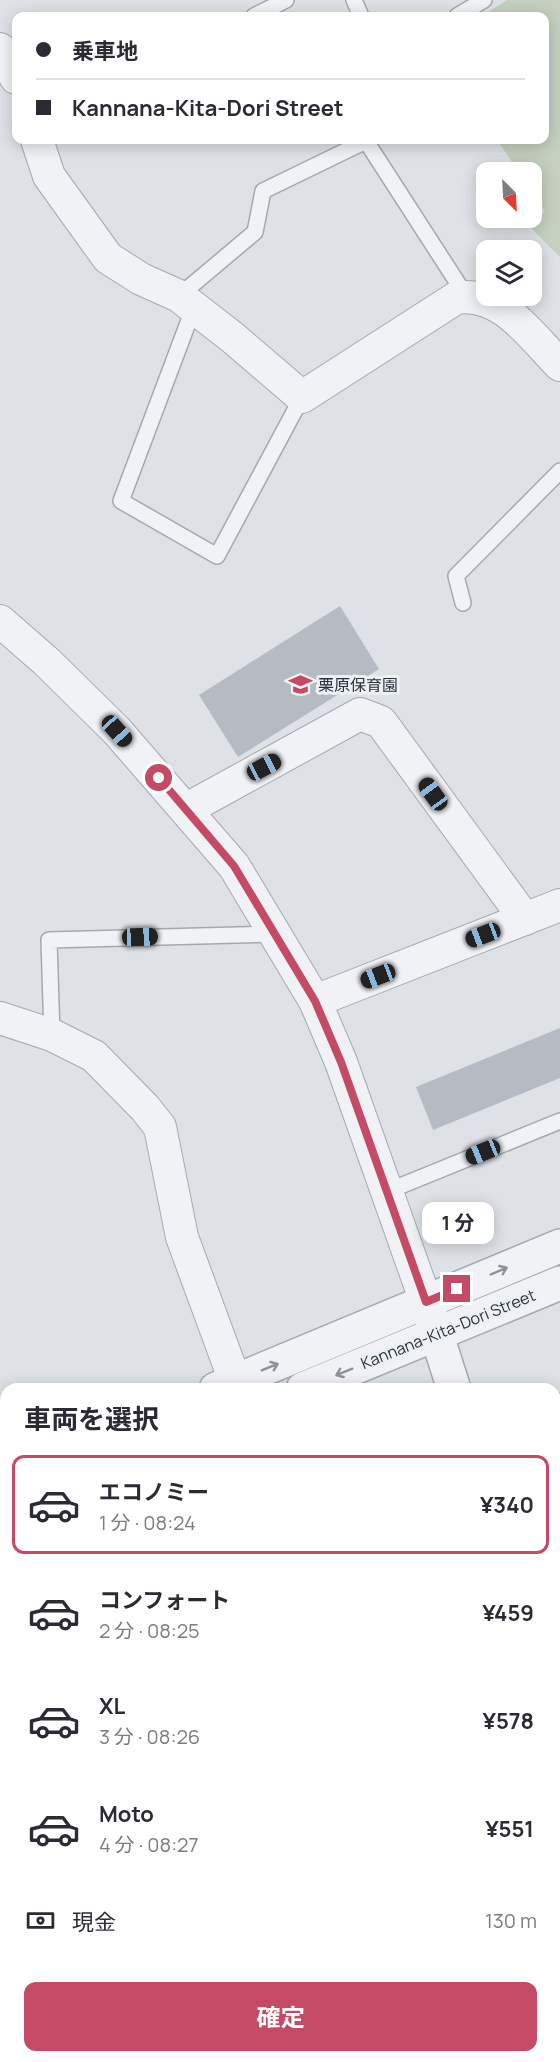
<!DOCTYPE html>
<html lang="ja">
<head>
<meta charset="utf-8">
<style>
	:root { --surface:#fff; --page:#f2f2f3; --text:#2b2b33; --muted:#7c7c81; --line:#e1e1e2; --accent:#c44a65 }
	body { margin:0; font-family:Manrope,"Noto Sans JP",sans-serif; background:var(--page); color:var(--text); height:100vh; display:flex; flex-direction:column; font-size:22px; white-space:nowrap }
	* { box-sizing:border-box; margin:0 }
	p { font-size:20px; color:var(--muted) }
	.icon { flex:none; width:33px; height:33px; fill:none; stroke:currentColor; stroke-width:2; stroke-linecap:round; stroke-linejoin:round }
	.map { position:relative; flex:1; overflow:hidden }
	.side { position:absolute; left:0px; top:1383px; width:561px; height:680px; display:flex; flex-direction:column; background:var(--surface); border-radius:18px 18px 0 0; box-shadow:0 3px 15px #0003 }
	.side>* { flex:none }
	.top-card { position:absolute; left:12px; top:12px; width:537px; height:132px; border-radius:12px; box-shadow:0 3px 15px #0003; display:grid; align-content:center; height:132px; padding:0 24px; background:var(--surface) }
	.needle { width:39px; rotate:156deg }
	.fabs { position:absolute; left:476px; top:162px; display:grid; gap:12px }
	.fabs a { display:grid; place-items:center; width:66px; height:66px; border-radius:12px; background:var(--surface); box-shadow:0 3px 15px #0003; font-size:30px }
	.end { position:absolute; width:27px; height:27px; margin:-14px; border:8px solid #c44a65; background:#fff; box-shadow:0 0 0 3px #fff }
	.from { border-radius:50% }
	.bubble { position:absolute; height:42px; border-radius:12px; background:var(--surface); box-shadow:0 3px 15px #0003; font-size:20px; font-weight:700; line-height:42px; text-align:center }
	.car { position:absolute; width:18px; height:36px; margin:-18px -9px; border-radius:8px; box-shadow:0 0 4px 2px #0007; background:linear-gradient(#222 24%,#8ab4d8 0 40%,#222 0 76%,#8ab4d8 0 86%,#222 0) }
	.top-card b { display:flex; align-items:center; gap:21px; height:57px; font-size:22px }
	.top-card b+b { border-top:2px solid var(--line) }
	.top-card i { width:15px; height:15px; background:var(--text) }
	ul { padding:0; list-style:none }
	li { display:flex; align-items:center; gap:18px; height:99px; margin:0 12px 9px; padding:0 12px; border:3px solid transparent; border-radius:12px }
	li div { flex:1 }
	li b { display:block; font-size:22px }
	li em { font-style:normal; font-weight:700 }
	li.active { border-color:var(--accent) }
	li>.icon { width:54px; height:54px; stroke-width:1.5 }
	h2 { padding:0 24px; font-size:27px; line-height:72px }
	.pay { display:flex; align-items:center; gap:15px; height:66px; padding:0 24px; font-size:22px }
	.pay p { margin-inline-start:auto }
	.cta { display:flex; gap:12px; margin-top:auto; padding:12px 24px }
	.cta a { flex:1; height:69px; border-radius:12px; background:var(--accent); color:#fff; font-size:24px; font-weight:700; line-height:69px; text-align:center }
	.map>svg:first-child { display:block }
</style>
</head>
<body>
<div class="map">
<svg width="560" height="2062" viewBox="0 0 560 2062">
	<rect width="100%" height="100%" fill="#dee2e6"/>
	<g fill="#c5d0c0">
		<path d="M 507,0 L 560,0 L 560,257 L 530,227 L 545,211 L 531,190 L 531,172 L 519,172 L 497,140 L 544,140 L 544,16 L 482,16 Z"/>
		<path d="M 555,1392 L 560,1392 L 560,1581 L 555,1567 Z"/>
		<path d="M 6,1862 L 6,2056 L 251,2056 L 253,2062 L 0,2062 L 0,1864 Z"/>
	</g>
	<g fill="#b6bbc3">
		<path d="M 340,606 L 379,669 L 238,757 L 199,695 Z"/>
		<path d="M 560,1028 L 560,1078 L 433,1130 L 416,1087 Z"/>
	</g>
	<g fill="none" stroke-linecap="round" stroke-linejoin="round">
		<defs>
			<g id="service">
				<path d="M 354,0 L 361,16"/>
				<path d="M 254,16 L 286,0"/>
				<path d="M 457,16 L 484,0"/>
				<path d="M 179,296 L 255,232 L 263,191 L 366,141 L 466,296"/>
				<path d="M 194,307 L 121,501 L 217,556 L 302,397"/>
				<path d="M 463,603 L 456,576 L 560,471"/>
				<path d="M 52,1035 L 49,940 L 277,934"/>
				<path d="M 388,1191 L 560,1121"/>
			</g>
			<g id="minor">
				<path d="M 0,49 L 16,78"/>
				<path d="M 37,140 L 49,176 L 108,258 L 141,279 L 179,296 L 232,337 L 302,397 L 456,298 C 501,290 532,337 560,365"/>
				<path d="M 0,621 L 47,662 L 117,731 L 234,866 L 315,1001 L 341,1062 L 426,1302"/>
				<path d="M 187,809 L 360,714 L 381,722 L 525,919"/>
				<path d="M 315,1001 L 560,905"/>
				<path d="M 0,1018 L 52,1035 L 94,1056 L 145,1108 L 160,1127 L 182,1237 L 235,1381"/>
				<path d="M 0,1847 L 6,1844"/>
				<path d="M 269,2056 L 271,2062"/>
			</g>
			<g id="tertiary">
				<path d="M 430,1314 L 454,1389"/>
				<path d="M 216,1389 L 560,1246"/>
				<path d="M 303,1389 L 560,1283"/>
				<path d="M 0,1477 L 6,1475"/>
				<path d="M 0,1512 L 6,1509"/>
				<path d="M 555,1712 L 560,1729"/>
			</g>
		</defs>
		<use href="#service" stroke="#a4a9b0" stroke-width="18"/>
		<use href="#minor" stroke="#a4a9b0" stroke-width="34"/>
		<use href="#tertiary" stroke="#a4a9b0" stroke-width="36"/>
		<use href="#service" stroke="#f0f2f5" stroke-width="15"/>
		<use href="#minor" stroke="#f0f2f5" stroke-width="32"/>
		<use href="#tertiary" stroke="#f0f2f5" stroke-width="33"/>
	</g>
	<defs><path id="oneway-shaft" d="M-6 0H5M1.5-3L5.5 0L1.5 3" fill="none" stroke-width="1.6" stroke-linecap="round" stroke-linejoin="round" transform="scale(1.5)"/></defs>
	<g stroke="#8c9298">
		<use href="#oneway-shaft" transform="translate(499 1271) rotate(-23)"/>
		<use href="#oneway-shaft" transform="translate(270 1367) rotate(-22)"/>
		<use href="#oneway-shaft" transform="translate(344 1372) rotate(158)"/>
	</g>
	<g fill="none" stroke-linecap="round" stroke-linejoin="round">
		<path stroke="#c44a65" stroke-width="8" d="M 159,778 L 234,866 L 315,1001 L 341,1062 L 426,1302 L 457,1289"/>
	</g>
	<defs>
		<symbol id="school-bare" viewBox="-9 -9 18 18"><path d="M0-5L7-2L0 1L-7-2ZM-4 1L0 2.5L4 1V4Q0 6-4 4Z" fill="#c44a65" stroke="#edf1f4" stroke-width="2.5" paint-order="stroke"/></symbol>
	</defs>
	<g fill-rule="evenodd">
		<use href="#school-bare" x="284" y="668" width="33" height="33"/>
	</g>
	<g text-anchor="middle" stroke-width="6" stroke-linejoin="round" paint-order="stroke">
		<g font-size="16" fill="#28313c" stroke="#edf1f4" text-anchor="start">
			<text x="318" y="691">栗原保育園</text>
		</g>
		<g font-size="16" fill="#28313c" stroke="#edf1f4">
			<text transform="translate(448 1329) rotate(-22)" y="6">Kannana-Kita-Dori Street</text>
		</g>
	</g>
</svg>
<div class="fabs">
<a><svg class="needle" viewBox="-14 -14 28 28"><path d="M0-13l5 13h-10z" fill="#e53935"/><path d="M0 13l5-13h-10z" fill="#7c7c81"/></svg></a>
<a><svg class="icon" aria-label="layers" viewBox="0 0 24 24"><path d="M12 4l9 5-9 5-9-5zM3 14l9 5 9-5"/></svg></a>
</div>
<i class="end from" style="left:159px;top:778px"></i>
<i class="end" style="left:457px;top:1289px"></i>
<div class="bubble" style="left:422px;top:1202px;width:72px">1 分</div>
<i class="car" style="left:117px;top:731px;rotate:138deg"></i>
<i class="car" style="left:264px;top:767px;rotate:62deg"></i>
<i class="car" style="left:433px;top:794px;rotate:324deg"></i>
<i class="car" style="left:483px;top:935px;rotate:249deg"></i>
<i class="car" style="left:140px;top:937px;rotate:88deg"></i>
<i class="car" style="left:378px;top:976px;rotate:249deg"></i>
<i class="car" style="left:483px;top:1152px;rotate:248deg"></i>
<div class="top-card">
<b><i class="from"></i>乗車地</b>
<b><i></i>Kannana-Kita-Dori Street</b>
</div>
<section class="side">
<h2>車両を選択</h2>
<ul>
<li class="active"><svg class="icon" aria-label="car" viewBox="0 0 24 24"><path d="M5 17H2v-5l4-1 3-4h7l3 4 3 1v5h-3M9 17h6M6 11h13"/><circle cx="7" cy="17" r="2"/><circle cx="17" cy="17" r="2"/></svg><div><b>エコノミー</b><p>1 分 · 08:24</p></div><em>¥340</em></li>
<li><svg class="icon" aria-label="car" viewBox="0 0 24 24"><path d="M5 17H2v-5l4-1 3-4h7l3 4 3 1v5h-3M9 17h6M6 11h13"/><circle cx="7" cy="17" r="2"/><circle cx="17" cy="17" r="2"/></svg><div><b>コンフォート</b><p>2 分 · 08:25</p></div><em>¥459</em></li>
<li><svg class="icon" aria-label="car" viewBox="0 0 24 24"><path d="M5 17H2v-5l4-1 3-4h7l3 4 3 1v5h-3M9 17h6M6 11h13"/><circle cx="7" cy="17" r="2"/><circle cx="17" cy="17" r="2"/></svg><div><b>XL</b><p>3 分 · 08:26</p></div><em>¥578</em></li>
<li><svg class="icon" aria-label="car" viewBox="0 0 24 24"><path d="M5 17H2v-5l4-1 3-4h7l3 4 3 1v5h-3M9 17h6M6 11h13"/><circle cx="7" cy="17" r="2"/><circle cx="17" cy="17" r="2"/></svg><div><b>Moto</b><p>4 分 · 08:27</p></div><em>¥551</em></li>
</ul>
<div class="pay"><svg class="icon" aria-label="cash" viewBox="0 0 24 24"><path d="M3 7h18v10H3z"/><circle cx="12" cy="12" r="2"/></svg>現金<p>130 m</p></div>
<div class="cta"><a>確定</a></div>
</section>
</div>
</body>
</html>
